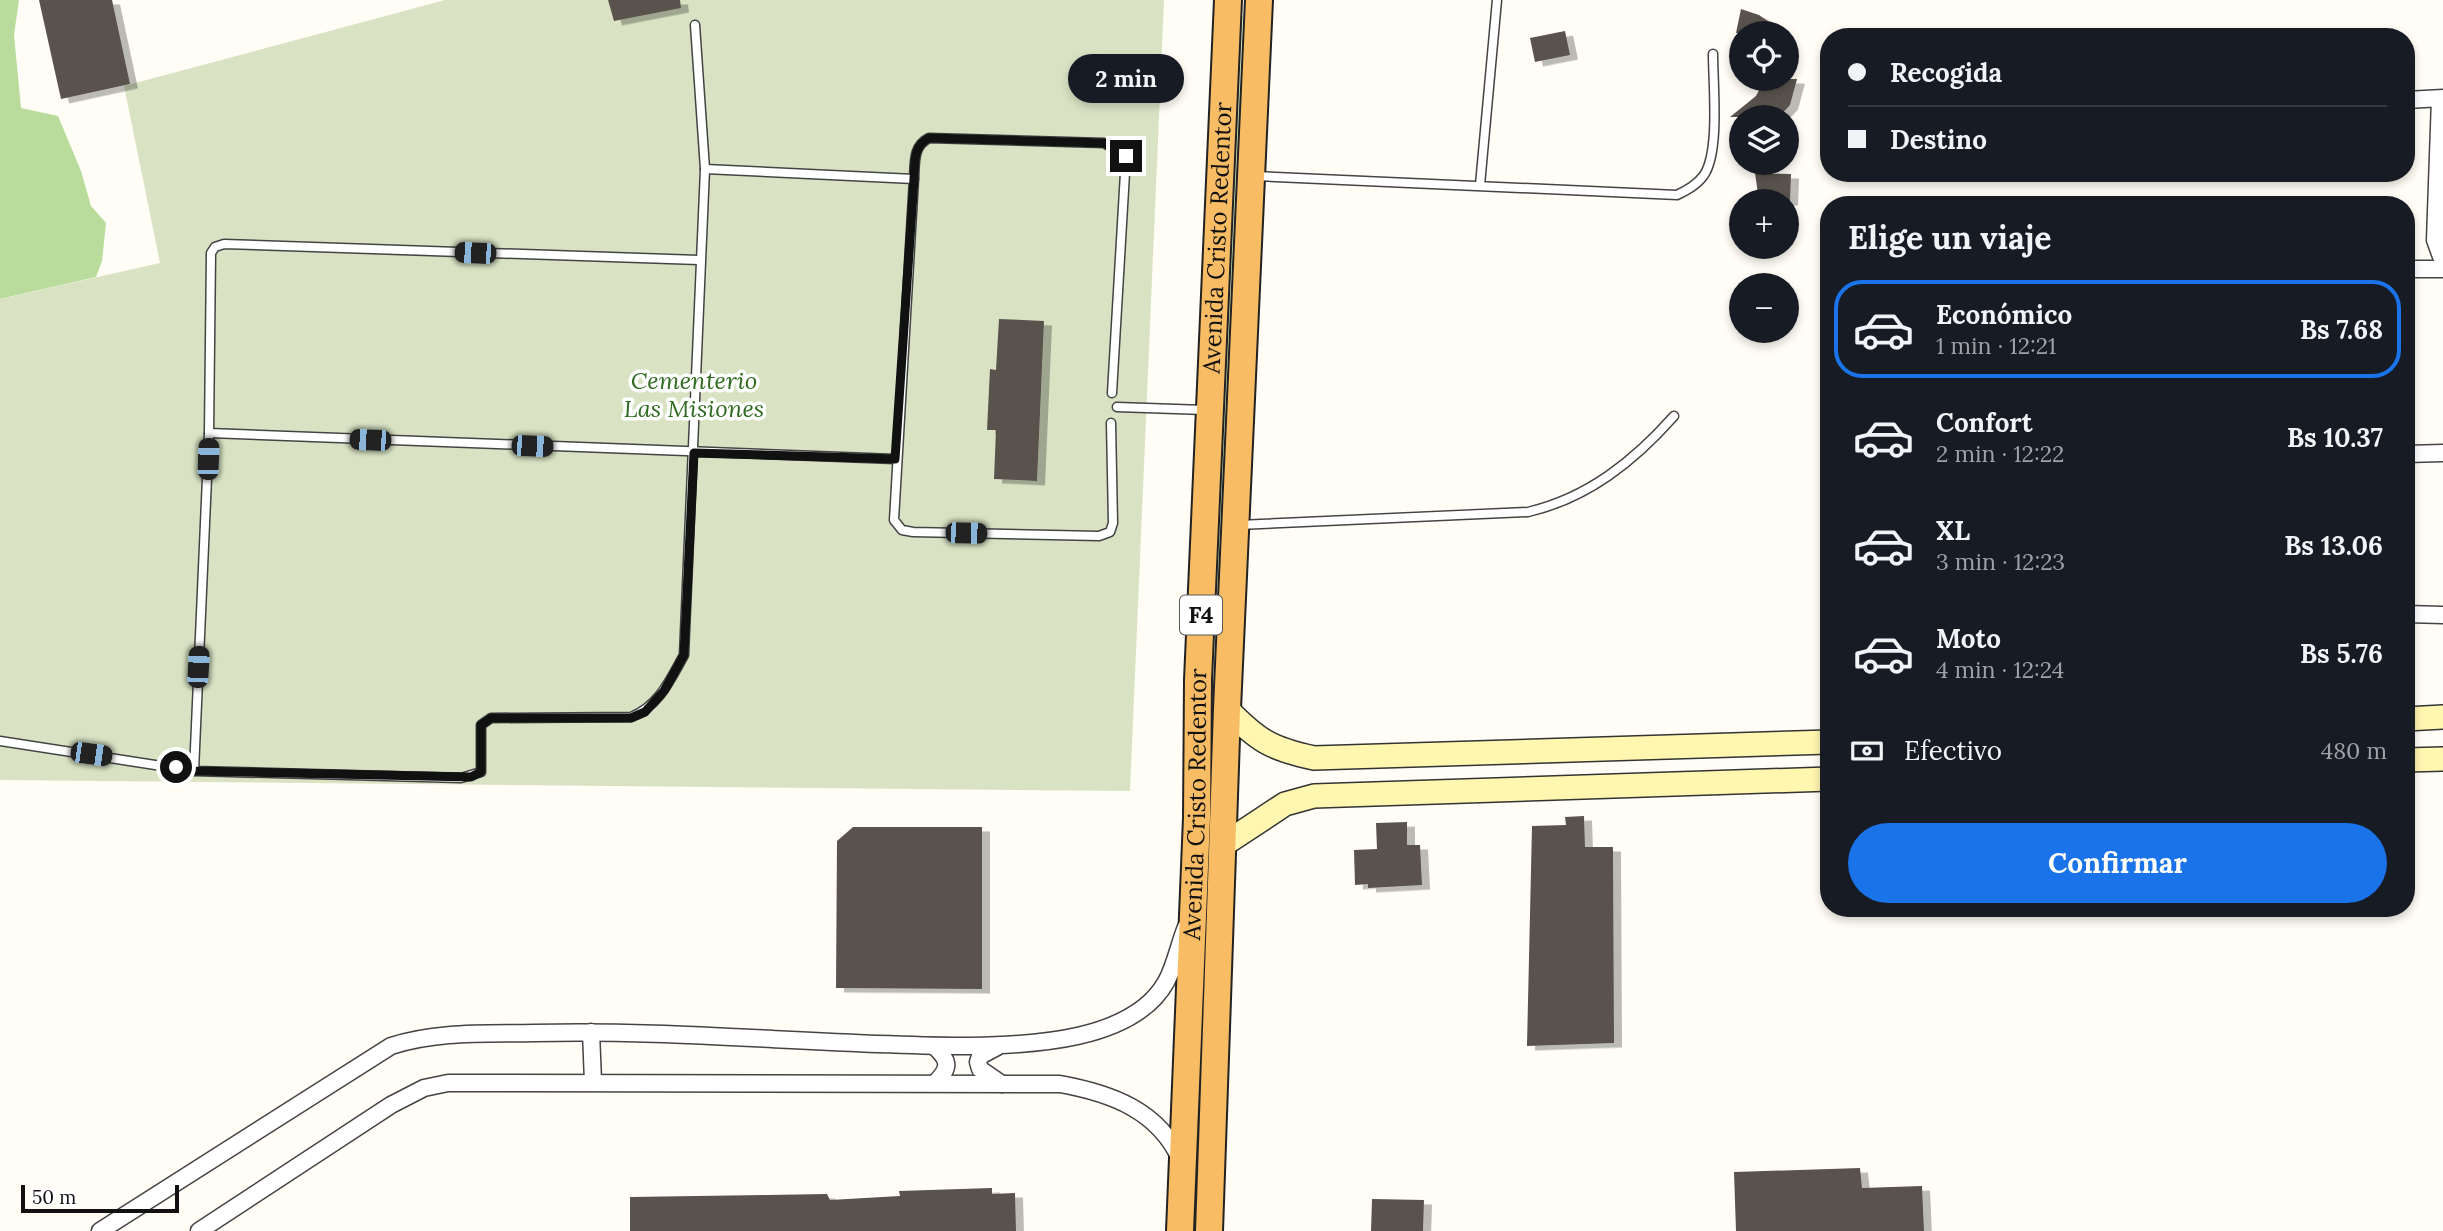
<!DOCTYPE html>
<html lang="es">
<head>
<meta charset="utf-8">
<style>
	:root { --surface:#171b24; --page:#20242c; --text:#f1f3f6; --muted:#9ea1a6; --line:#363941; --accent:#1a73e8 }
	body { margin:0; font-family:Lora,serif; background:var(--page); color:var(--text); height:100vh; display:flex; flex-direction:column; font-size:26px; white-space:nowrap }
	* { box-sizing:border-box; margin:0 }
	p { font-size:23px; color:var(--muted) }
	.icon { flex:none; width:38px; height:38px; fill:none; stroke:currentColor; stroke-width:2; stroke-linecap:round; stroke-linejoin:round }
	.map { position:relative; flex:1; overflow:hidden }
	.side { position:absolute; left:1820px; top:196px; width:595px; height:721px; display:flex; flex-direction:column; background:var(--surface); border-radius:28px; box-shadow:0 4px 10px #0003 }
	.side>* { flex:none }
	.top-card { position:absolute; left:1820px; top:28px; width:595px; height:154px; border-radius:28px; box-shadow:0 4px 10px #0003; display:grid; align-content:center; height:154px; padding:0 28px; background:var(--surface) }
	.fabs { position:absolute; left:1729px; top:21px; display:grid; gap:14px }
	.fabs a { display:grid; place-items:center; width:70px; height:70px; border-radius:50%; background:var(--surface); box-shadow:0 4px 10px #0003; font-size:35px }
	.scale { position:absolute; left:21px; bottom:18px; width:158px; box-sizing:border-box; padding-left:7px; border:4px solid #111; border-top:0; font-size:19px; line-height:24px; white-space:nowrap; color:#111; -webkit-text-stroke:5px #fff; paint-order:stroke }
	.end { position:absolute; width:32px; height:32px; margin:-16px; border:9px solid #111; background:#fff; box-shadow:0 0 0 4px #fff }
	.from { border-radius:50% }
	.bubble { position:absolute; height:49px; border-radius:24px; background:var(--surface); box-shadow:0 4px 10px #0003; font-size:23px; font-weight:700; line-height:49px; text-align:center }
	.car { position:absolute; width:21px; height:42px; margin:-21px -10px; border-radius:9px; box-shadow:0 0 5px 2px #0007; background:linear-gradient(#222 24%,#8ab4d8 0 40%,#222 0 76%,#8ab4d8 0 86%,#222 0) }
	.top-card b { display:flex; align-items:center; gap:24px; height:66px; font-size:26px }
	.top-card b+b { border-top:2px solid var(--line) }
	.top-card i { width:18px; height:18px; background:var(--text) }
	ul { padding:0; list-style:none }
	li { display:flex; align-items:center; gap:21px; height:98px; margin:0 14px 10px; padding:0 14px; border:4px solid transparent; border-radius:28px }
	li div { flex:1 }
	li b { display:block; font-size:26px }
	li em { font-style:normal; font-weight:700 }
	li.selected { border-color:var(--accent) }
	li>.icon { width:63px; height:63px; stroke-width:1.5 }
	h2 { padding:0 28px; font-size:32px; line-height:84px }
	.pay { display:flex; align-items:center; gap:18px; height:77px; padding:0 28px; font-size:26px }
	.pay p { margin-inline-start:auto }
	.cta { display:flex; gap:14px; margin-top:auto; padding:14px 28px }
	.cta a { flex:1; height:80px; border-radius:42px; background:var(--accent); color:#fff; font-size:28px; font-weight:700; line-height:80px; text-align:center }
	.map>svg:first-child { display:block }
</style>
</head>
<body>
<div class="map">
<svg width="2443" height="1231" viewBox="0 0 2443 1231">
	<defs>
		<filter id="shadow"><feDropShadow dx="8" dy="4.5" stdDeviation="0" flood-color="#0004"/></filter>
	</defs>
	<rect width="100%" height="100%" fill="#fffdf5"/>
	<path fill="#d5ebbd" d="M 1239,16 L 1243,16 L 1195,1231 L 1192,1231 Z"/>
	<path fill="#b9dc9c" d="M 0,0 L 19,0 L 14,35 L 21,108 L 58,116 L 81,171 L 91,206 L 106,223 L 102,261 L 96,277 L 0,299 Z"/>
	<path fill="#d9e3c4" d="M 445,0 L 1164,0 L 1130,791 L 0,780 L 0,299 L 160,263 L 124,86 Z"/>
	<g fill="#5a524d" filter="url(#shadow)">
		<path d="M 39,0 L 112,0 L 130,84 L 61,99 Z"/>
		<path d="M 608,0 L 680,0 L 681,8 L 614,21 Z"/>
		<path d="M 1741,9 L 1759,15 L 1785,33 L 1736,33 Z"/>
		<path d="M 1565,31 L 1570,55 L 1535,62 L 1530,38 Z"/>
		<path d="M 1765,79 L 1797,79 L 1790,105 L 1779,117 L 1730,117 L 1756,96 Z"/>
		<path d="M 1755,173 L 1791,174 L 1790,201 L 1759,201 Z"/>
		<path d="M 999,319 L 1044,321 L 1037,481 L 994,479 L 996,430 L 987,430 L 990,369 L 996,370 Z"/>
		<path d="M 1584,816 L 1585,847 L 1613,847 L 1614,1043 L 1527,1046 L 1532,826 L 1566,825 L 1565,817 Z"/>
		<path d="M 1407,822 L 1407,845 L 1420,845 L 1422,885 L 1368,888 L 1368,884 L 1355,885 L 1354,850 L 1377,849 L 1376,823 Z"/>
		<path d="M 853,827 L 982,827 L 982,989 L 836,988 L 837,841 Z"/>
		<path d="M 1860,1168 L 1862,1188 L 1922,1186 L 1924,1231 L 1736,1231 L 1734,1172 Z"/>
		<path d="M 992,1188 L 992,1194 L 1015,1193 L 1016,1231 L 630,1231 L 630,1197 L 827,1194 L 830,1200 L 900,1196 L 899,1191 Z"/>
		<path d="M 1372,1199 L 1424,1200 L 1423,1231 L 1371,1231 Z"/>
	</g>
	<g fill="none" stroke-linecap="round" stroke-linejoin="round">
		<defs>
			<g id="service">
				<path d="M 705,169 L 914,179"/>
				<path d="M 1256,176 L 1677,195 C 1687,190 1697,185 1704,175 C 1720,151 1713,85 1713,54"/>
				<path d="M 1480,185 L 1497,0"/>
				<path d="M 1117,407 L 1205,410"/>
				<path d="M 1111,423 L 1113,523 L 1110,532 L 1099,536 L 913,532 L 902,530 L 894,520 L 914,179 C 915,162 913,146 929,138 L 1104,143 L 1126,156 L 1112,393"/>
				<path d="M 209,433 L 895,459"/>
				<path d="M 1239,525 L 1528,512 C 1588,498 1634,461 1674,416"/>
				<path d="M 0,741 L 194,771 L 461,778 L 481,772 L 481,725 L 491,718 L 631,717 C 659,706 670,680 684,655 L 705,169 L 695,25"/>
				<path d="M 194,771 L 209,433 L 211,253 L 215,247 L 224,244 L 699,260"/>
			</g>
			<g id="minor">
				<path d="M 2440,99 L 2435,240 L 2443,262"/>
				<path d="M 2406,100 L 2443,98"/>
				<path d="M 2406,269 L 2443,269"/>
				<path d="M 2406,454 L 2443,453"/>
				<path d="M 2406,614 L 2443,615"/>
				<path d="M 591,1032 L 593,1082"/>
				<path d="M 934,1046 C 949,1060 951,1067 936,1082"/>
				<path d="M 997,1047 L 980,1056 L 978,1062 L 980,1069 L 1002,1084"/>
				<path d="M 100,1231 L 391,1046 C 437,1031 486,1034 534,1033 C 680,1029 825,1046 971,1046 C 1031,1045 1133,1041 1166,982 C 1175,966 1179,944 1186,927"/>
				<path d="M 199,1231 L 391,1105 L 424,1088 L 448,1083 L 1060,1084 C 1110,1093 1159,1110 1181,1161"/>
			</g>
			<g id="secondary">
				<path d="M 1227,709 C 1257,740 1271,749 1314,758 L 1829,742"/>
				<path d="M 2406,719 L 2443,717"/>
				<path d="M 2406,760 L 2443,759"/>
				<path d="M 1223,845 L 1285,804 L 1314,796 L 1829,779"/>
			</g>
			<g id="trunk">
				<path id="s1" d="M 1180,1231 L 1197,818 L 1198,680 L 1228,0"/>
				<path d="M 1209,1231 L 1227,709 L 1259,0"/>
			</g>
		</defs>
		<use href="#service" stroke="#444" stroke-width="11"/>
		<use href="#minor" stroke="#444" stroke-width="19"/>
		<use href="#secondary" stroke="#333" stroke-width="26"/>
		<use href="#trunk" stroke="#222" stroke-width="30"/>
		<use href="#service" stroke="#fff" stroke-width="8"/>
		<use href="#minor" stroke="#fff" stroke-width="16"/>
		<use href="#secondary" stroke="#fff6b0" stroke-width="23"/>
		<use href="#trunk" stroke="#f7bc64" stroke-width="26"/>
	</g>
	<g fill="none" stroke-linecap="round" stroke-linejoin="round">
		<path stroke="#111" stroke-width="9" d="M 176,767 L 194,771 L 471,777 L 481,772 L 481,725 L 491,718 L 631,718 L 645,712 L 664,691 L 684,655 L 694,453 L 895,459 L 914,179 C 915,162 913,146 929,138 L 1104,143 L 1126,156"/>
	</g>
	<g text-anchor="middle" stroke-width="7" stroke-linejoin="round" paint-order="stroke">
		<rect fill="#fff" stroke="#585858" stroke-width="2" x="1180" y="595.5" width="42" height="39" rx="5"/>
		<g font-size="23" font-weight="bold" fill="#111">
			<text x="1201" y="623">F4</text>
		</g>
		<g font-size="24" fill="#111" stroke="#fff">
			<text dy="8" stroke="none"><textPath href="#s1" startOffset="994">Avenida Cristo Redentor</textPath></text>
			<text dy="8" stroke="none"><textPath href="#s1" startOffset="427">Avenida Cristo Redentor</textPath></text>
		</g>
		<g font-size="24" font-style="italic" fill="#2f6b1f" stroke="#fff">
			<text x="694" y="389">Cementerio<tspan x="694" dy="28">Las Misiones</tspan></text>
		</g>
	</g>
</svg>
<div class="fabs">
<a><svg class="icon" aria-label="locate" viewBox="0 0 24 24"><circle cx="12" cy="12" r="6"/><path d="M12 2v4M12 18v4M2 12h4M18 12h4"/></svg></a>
<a><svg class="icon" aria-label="layers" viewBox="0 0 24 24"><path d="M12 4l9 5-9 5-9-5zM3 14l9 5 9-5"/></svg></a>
<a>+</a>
<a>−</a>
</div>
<div class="scale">50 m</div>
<i class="end from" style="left:176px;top:767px"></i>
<i class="end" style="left:1126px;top:156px"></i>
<div class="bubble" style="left:1068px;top:54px;width:116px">2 min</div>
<i class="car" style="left:475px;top:253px;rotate:272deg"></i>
<i class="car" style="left:370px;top:440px;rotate:272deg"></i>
<i class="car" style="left:532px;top:446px;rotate:92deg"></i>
<i class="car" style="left:208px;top:459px;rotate:2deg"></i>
<i class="car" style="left:966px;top:533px;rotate:91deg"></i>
<i class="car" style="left:198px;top:667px;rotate:3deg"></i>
<i class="car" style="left:91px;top:754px;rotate:98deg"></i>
<div class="top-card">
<b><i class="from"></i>Recogida</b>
<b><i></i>Destino</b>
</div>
<section class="side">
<h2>Elige un viaje</h2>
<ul>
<li class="selected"><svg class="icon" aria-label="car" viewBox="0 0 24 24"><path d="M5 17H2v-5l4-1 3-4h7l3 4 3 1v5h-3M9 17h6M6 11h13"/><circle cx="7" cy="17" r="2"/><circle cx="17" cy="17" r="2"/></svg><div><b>Económico</b><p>1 min · 12:21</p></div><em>Bs 7.68</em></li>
<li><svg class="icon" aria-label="car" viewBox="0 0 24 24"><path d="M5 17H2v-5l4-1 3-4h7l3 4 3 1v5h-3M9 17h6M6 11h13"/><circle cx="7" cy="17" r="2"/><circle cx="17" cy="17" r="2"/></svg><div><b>Confort</b><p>2 min · 12:22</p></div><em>Bs 10.37</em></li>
<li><svg class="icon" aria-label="car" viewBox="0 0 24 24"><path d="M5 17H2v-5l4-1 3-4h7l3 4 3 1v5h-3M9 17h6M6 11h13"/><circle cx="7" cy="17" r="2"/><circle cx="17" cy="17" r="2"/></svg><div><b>XL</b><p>3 min · 12:23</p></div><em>Bs 13.06</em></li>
<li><svg class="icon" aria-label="car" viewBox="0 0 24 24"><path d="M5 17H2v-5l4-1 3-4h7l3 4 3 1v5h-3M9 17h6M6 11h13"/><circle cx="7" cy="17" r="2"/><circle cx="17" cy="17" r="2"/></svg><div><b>Moto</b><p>4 min · 12:24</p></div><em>Bs 5.76</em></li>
</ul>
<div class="pay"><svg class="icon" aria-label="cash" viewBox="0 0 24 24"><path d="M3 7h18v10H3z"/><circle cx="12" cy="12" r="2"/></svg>Efectivo<p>480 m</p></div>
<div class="cta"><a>Confirmar</a></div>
</section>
</div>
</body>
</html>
